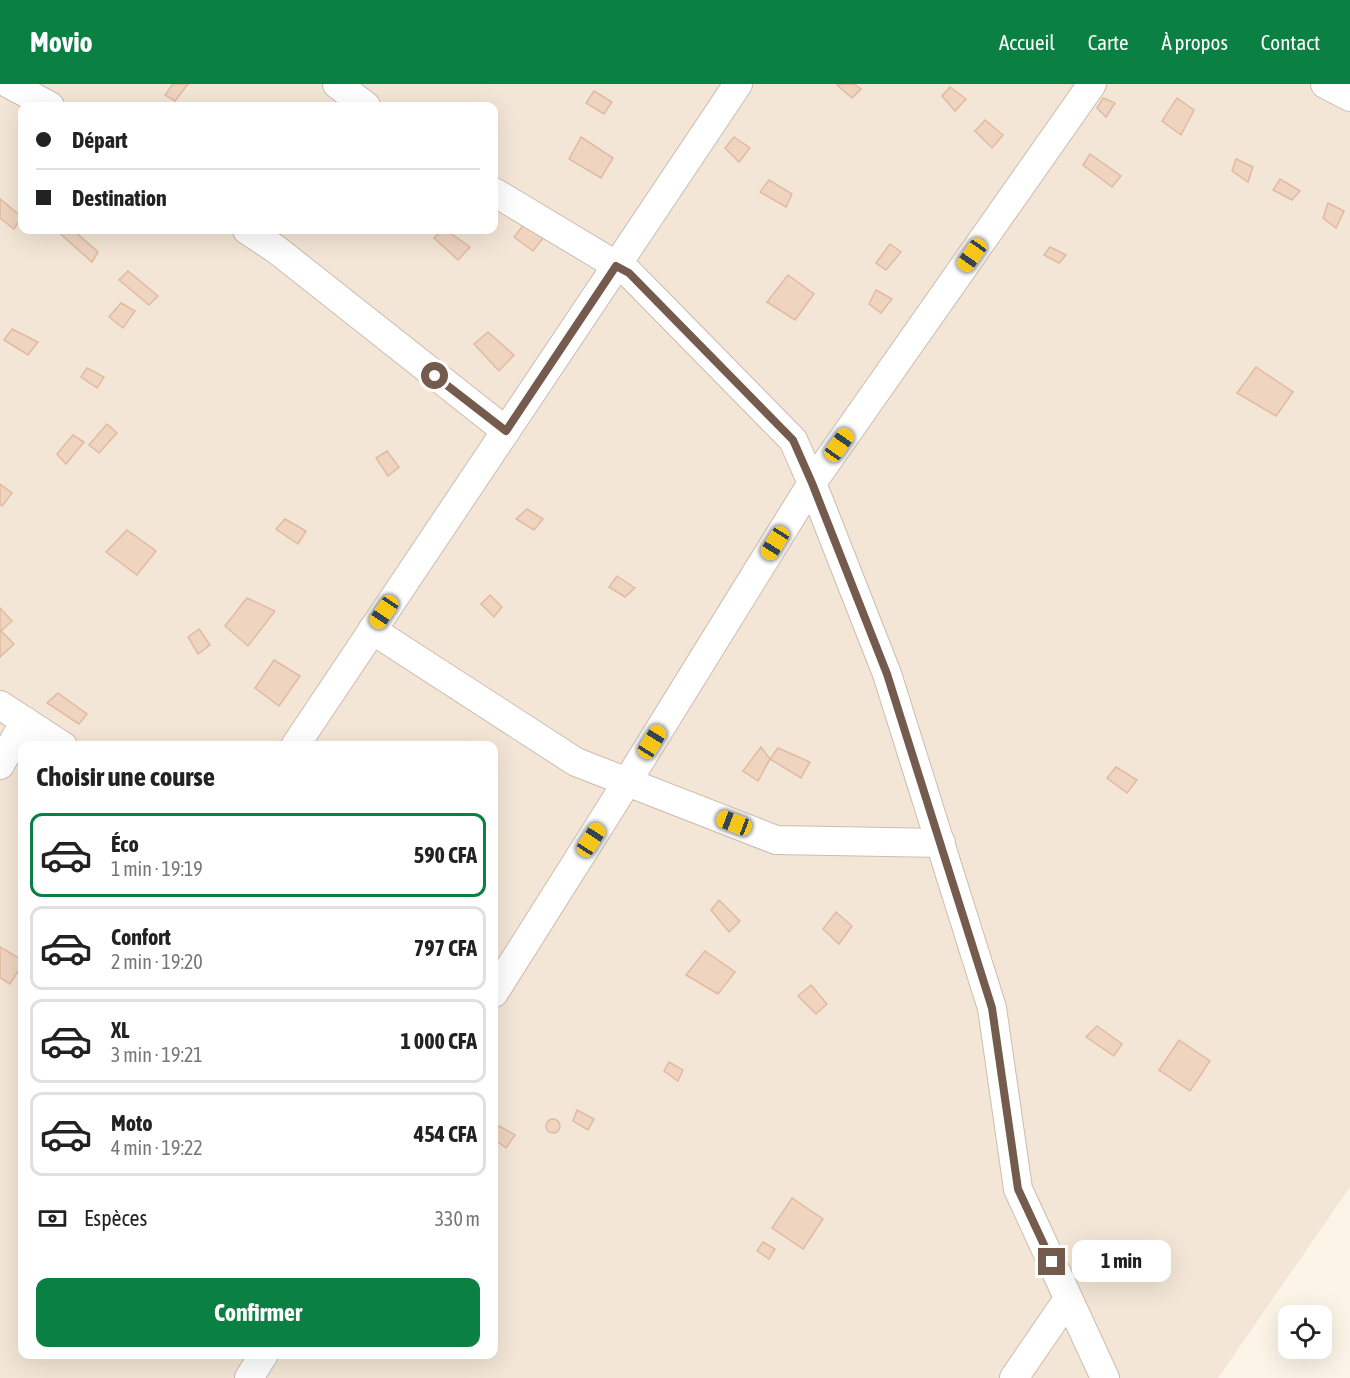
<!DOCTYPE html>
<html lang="fr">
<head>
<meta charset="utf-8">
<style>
	:root { --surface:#fff; --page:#f6f6f6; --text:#222; --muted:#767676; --line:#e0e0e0; --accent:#0b8043 }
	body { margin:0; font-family:"Asap Condensed",sans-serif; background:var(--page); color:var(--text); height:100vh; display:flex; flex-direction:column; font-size:22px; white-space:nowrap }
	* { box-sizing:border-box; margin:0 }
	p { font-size:20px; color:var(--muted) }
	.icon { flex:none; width:33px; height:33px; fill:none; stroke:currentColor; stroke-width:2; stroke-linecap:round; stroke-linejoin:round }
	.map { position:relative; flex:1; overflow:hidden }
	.side { position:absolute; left:18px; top:657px; width:480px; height:618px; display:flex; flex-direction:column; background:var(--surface); border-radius:12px; box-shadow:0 6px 24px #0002 }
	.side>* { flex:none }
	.top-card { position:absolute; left:18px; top:18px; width:480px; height:132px; border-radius:12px; box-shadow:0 6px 24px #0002; display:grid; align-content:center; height:132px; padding:0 18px; background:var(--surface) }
	.tools { position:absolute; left:1278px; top:1221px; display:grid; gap:12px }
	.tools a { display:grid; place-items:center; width:54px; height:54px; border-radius:12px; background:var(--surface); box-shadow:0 6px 24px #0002; font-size:30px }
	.end { position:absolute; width:27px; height:27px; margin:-14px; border:8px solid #745b4d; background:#fff; box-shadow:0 0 0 3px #fff }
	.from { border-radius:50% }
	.bubble { position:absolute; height:42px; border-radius:12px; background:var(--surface); box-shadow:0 6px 24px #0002; font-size:20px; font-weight:700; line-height:42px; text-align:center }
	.car { position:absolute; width:18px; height:36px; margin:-18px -9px; border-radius:8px; box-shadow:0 0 4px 2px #0007; background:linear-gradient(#f5c518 24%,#345 0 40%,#f5c518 0 76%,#345 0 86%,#f5c518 0) }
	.top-card b { display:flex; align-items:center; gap:21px; height:57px; font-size:22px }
	.top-card b+b { border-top:2px solid var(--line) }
	.top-card i { width:15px; height:15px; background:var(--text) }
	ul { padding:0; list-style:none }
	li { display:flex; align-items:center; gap:18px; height:84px; margin:0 12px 9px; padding:0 6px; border:3px solid var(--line); border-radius:12px }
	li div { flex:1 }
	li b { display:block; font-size:22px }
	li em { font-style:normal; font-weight:700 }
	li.current { border-color:var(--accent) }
	li>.icon { width:54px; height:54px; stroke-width:1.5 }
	h2 { padding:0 18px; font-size:27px; line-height:72px }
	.pay { display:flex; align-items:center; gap:15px; height:66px; padding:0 18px; font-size:22px }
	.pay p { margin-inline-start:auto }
	.action { display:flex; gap:12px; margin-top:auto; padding:12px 18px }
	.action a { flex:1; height:69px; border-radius:12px; background:var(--accent); color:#fff; font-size:24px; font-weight:700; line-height:69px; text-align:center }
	header { display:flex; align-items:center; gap:36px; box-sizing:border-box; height:84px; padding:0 30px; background:var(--accent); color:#fff }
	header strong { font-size:28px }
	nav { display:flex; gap:33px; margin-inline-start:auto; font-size:21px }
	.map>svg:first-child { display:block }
</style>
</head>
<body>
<header>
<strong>Movio</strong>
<nav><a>Accueil</a><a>Carte</a><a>À propos</a><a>Contact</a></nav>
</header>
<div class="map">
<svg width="1350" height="1294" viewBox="0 0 1350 1294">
	<rect width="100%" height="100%" fill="#fbf4e7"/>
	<path fill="#f3e6d6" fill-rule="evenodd" d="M 0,0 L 1350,0 L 1350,1103 L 1218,1294 L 0,1294 ZM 22,22 L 494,22 L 494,146 L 22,146 ZM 22,662 L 494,662 L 494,1270 L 22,1270 Z"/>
	<g fill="#efd4c0" stroke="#e1bba1" stroke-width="1.5">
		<path d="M 173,0 L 188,0 L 175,17 L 165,11 Z"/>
		<path d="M 838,0 L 854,0 L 861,5 L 852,14 L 837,1 Z"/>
		<path d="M 950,3 L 966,15 L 955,27 L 942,12 Z"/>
		<path d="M 594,7 L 612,18 L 604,30 L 586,19 Z"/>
		<path d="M 1103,14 L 1115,19 L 1106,33 L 1097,24 Z"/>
		<path d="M 1177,14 L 1194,26 L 1181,51 L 1162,37 Z"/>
		<path d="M 985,36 L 1003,51 L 992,64 L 975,47 Z"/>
		<path d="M 581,53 L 613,74 L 601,94 L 569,75 Z"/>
		<path d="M 734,53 L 750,64 L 739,78 L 725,64 Z"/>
		<path d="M 1090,70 L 1121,92 L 1112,103 L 1083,81 Z"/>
		<path d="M 1236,75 L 1253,83 L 1248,98 L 1232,87 Z"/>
		<path d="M 1280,95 L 1300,107 L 1292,116 L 1273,106 Z"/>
		<path d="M 769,96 L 792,110 L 786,123 L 760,108 Z"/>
		<path d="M 0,115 L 22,133 L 14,145 L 0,134 Z"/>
		<path d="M 1328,119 L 1344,127 L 1336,144 L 1323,134 Z"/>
		<path d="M 524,140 L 543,154 L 533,167 L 514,153 Z"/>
		<path d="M 56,146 L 73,146 L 98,168 L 92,178 Z"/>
		<path d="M 442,146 L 446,146 L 470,163 L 458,176 L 434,154 Z"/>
		<path d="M 890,160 L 901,168 L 886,186 L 876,179 Z"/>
		<path d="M 1050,163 L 1066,171 L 1059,179 L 1044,171 Z"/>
		<path d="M 128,187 L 158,212 L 149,221 L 119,196 Z"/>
		<path d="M 788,191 L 814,210 L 795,236 L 767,218 Z"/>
		<path d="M 876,206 L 892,215 L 881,229 L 869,220 Z"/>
		<path d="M 121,219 L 135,227 L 123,244 L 109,233 Z"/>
		<path d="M 12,245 L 38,258 L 28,271 L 4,256 Z"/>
		<path d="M 488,248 L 514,271 L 499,287 L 474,260 Z"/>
		<path d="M 1256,283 L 1293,308 L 1276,332 L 1237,309 Z"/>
		<path d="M 87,284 L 104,293 L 97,304 L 81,293 Z"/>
		<path d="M 107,340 L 117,349 L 99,369 L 89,361 Z"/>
		<path d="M 73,351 L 84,358 L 66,380 L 57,370 Z"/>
		<path d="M 387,367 L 399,383 L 388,392 L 376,374 Z"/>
		<path d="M 0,400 L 12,409 L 2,422 L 0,421 Z"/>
		<path d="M 527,425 L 543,435 L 534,446 L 516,435 Z"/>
		<path d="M 285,435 L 306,447 L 298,460 L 276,445 Z"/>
		<path d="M 127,446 L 156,467 L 137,491 L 106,468 Z"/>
		<path d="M 617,492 L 635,504 L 625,513 L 609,503 Z"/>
		<path d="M 490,511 L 502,523 L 494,533 L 481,520 Z"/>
		<path d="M 247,514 L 275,527 L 248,562 L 225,542 Z"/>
		<path d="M 0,524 L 12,537 L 1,547 L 14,560 L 0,573 Z"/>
		<path d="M 199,545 L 210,561 L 198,570 L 188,553 Z"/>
		<path d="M 274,576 L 300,592 L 279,622 L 255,604 Z"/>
		<path d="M 58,609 L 87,630 L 79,640 L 47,619 Z"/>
		<path d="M 761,663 L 770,675 L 758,697 L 743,687 Z"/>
		<path d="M 778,664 L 810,678 L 801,694 L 770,675 Z"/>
		<path d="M 1116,683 L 1137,696 L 1127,709 L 1107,694 Z"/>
		<path d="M 719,816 L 740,837 L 729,848 L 711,826 Z"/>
		<path d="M 836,828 L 852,842 L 839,860 L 823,845 Z"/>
		<path d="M 0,863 L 22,876 L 22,881 L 10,900 L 0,894 Z"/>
		<path d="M 705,867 L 735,888 L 718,910 L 686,891 Z"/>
		<path d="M 811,901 L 827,920 L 816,930 L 798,912 Z"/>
		<path d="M 1097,942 L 1122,960 L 1114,972 L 1086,953 Z"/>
		<path d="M 1179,956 L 1210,977 L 1190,1007 L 1159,986 Z"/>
		<path d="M 669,978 L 683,986 L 678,997 L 664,987 Z"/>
		<path d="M 577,1026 L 594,1035 L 588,1046 L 573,1037 Z"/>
		<circle cx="553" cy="1042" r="7"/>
		<path d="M 499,1042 L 515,1051 L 506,1064 L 494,1055 L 494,1050 Z"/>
		<path d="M 792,1114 L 823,1135 L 803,1165 L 772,1144 Z"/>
		<path d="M 763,1158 L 775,1165 L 769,1175 L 757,1167 Z"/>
	</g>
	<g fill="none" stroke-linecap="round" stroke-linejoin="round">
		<defs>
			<g id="minor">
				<path d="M 9,0 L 50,22"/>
				<path d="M 337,0 L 366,22"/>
				<path d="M 1325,0 L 1350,13"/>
				<path d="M 494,108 L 629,189 L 793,356 L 812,399 L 887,590 L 992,924 L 1018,1105 L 1105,1294"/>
				<path d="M 247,146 L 277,166 L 506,347"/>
				<path d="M 372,546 L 576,678 L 776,756 L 941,759"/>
				<path d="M 0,621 L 63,662"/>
				<path d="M 295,662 L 738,0"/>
				<path d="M 0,681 L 25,637"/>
				<path d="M 494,909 L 627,698 L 812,399 L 1092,0"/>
				<path d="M 249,1294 L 264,1270"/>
				<path d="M 1014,1294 L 1068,1215"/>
			</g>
		</defs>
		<use href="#minor" stroke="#cdbcae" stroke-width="30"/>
		<use href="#minor" stroke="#fff" stroke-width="28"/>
	</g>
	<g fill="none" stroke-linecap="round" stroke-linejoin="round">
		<path stroke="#745b4d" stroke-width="8" d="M 435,292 L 506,347 L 616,182 L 629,189 L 793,356 L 812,399 L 887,590 L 992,924 L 1018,1105 L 1052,1178"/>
	</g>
</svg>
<div class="tools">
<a><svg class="icon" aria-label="locate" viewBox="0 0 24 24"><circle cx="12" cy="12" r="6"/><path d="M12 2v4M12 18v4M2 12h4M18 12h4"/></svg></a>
</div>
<i class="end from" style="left:435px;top:292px"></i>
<i class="end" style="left:1052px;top:1178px"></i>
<div class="bubble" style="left:1072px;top:1156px;width:99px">1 min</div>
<i class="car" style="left:972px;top:171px;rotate:215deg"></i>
<i class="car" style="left:839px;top:361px;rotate:35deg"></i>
<i class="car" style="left:775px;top:459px;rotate:212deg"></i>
<i class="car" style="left:384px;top:528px;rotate:214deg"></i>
<i class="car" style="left:652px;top:658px;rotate:32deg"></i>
<i class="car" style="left:734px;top:739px;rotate:291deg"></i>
<i class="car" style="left:591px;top:756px;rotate:33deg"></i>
<div class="top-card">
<b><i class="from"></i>Départ</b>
<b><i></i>Destination</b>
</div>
<section class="side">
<h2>Choisir une course</h2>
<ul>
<li class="current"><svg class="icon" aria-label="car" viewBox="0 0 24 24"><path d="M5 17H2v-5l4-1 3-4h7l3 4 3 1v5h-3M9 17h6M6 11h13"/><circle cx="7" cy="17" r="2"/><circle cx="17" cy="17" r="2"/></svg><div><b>Éco</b><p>1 min · 19:19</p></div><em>590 CFA</em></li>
<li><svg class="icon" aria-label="car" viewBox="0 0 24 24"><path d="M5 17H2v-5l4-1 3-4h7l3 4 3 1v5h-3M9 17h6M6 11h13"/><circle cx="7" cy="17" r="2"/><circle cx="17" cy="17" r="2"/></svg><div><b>Confort</b><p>2 min · 19:20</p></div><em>797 CFA</em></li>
<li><svg class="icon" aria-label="car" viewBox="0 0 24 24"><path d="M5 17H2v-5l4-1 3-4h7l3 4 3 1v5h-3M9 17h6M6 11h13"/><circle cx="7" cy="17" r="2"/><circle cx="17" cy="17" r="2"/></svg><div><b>XL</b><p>3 min · 19:21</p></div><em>1 000 CFA</em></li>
<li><svg class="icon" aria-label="car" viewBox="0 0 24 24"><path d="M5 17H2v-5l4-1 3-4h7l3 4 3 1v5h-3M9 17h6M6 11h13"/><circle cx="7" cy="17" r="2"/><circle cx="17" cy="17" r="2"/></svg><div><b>Moto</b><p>4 min · 19:22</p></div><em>454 CFA</em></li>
</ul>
<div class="pay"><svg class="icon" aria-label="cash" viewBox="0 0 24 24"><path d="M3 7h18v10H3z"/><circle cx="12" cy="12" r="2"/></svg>Espèces<p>330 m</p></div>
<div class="action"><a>Confirmer</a></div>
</section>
</div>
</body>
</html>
